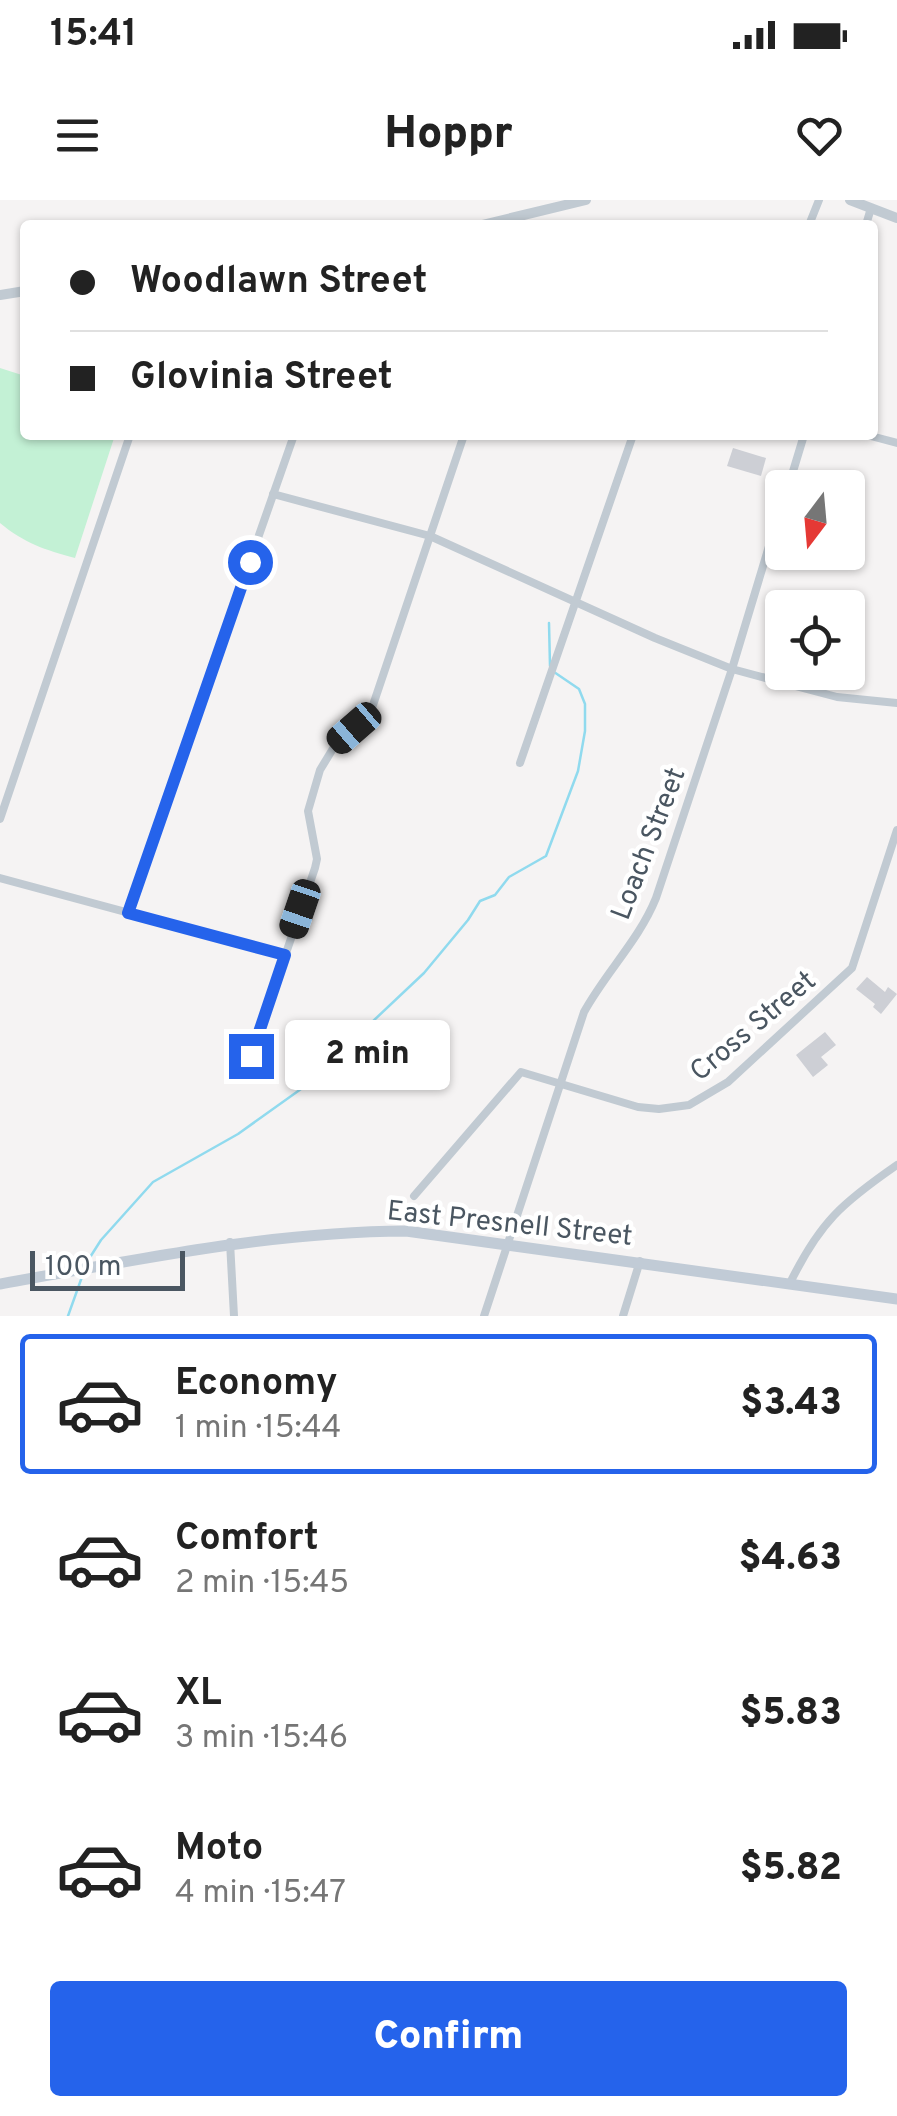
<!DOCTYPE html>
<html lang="en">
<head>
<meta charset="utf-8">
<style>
	:root { --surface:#fff; --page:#f6f6f6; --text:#222; --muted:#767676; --line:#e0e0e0; --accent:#2563eb }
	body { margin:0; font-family:Overpass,sans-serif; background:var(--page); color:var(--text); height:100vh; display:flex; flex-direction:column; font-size:38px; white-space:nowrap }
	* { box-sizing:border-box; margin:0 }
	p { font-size:32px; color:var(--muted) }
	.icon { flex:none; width:55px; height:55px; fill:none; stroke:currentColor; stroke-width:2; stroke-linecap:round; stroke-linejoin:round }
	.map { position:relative; height:1116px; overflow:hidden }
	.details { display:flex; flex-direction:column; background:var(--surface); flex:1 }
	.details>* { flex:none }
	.banner { position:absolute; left:20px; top:20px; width:858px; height:220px; border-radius:10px; box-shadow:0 2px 8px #0004; display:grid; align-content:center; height:220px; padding:0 50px; background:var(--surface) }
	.needle { width:65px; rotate:196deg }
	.buttons { position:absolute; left:765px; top:270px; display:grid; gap:20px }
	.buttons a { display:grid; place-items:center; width:100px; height:100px; border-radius:10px; background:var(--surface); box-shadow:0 2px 8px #0004; font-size:50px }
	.scale { position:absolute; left:30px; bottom:25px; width:155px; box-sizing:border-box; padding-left:10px; border:5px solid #4a5661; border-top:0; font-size:28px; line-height:35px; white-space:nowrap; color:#4a5661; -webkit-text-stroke:8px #fff; paint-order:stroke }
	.end { position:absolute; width:45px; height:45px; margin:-22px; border:12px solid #2563eb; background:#fff; box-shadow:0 0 0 5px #fff }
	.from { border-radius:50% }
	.bubble { position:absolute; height:70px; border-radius:10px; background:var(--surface); box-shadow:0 2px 8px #0004; font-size:32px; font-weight:800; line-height:70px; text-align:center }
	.car { position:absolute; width:30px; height:60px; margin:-30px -15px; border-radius:12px; box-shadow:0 0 8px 2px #0007; background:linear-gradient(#222 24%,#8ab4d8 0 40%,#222 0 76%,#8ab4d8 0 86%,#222 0) }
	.banner b { display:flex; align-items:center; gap:35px; height:95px; font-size:38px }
	.banner b+b { border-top:2px solid var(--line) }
	.banner i { width:25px; height:25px; background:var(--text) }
	ul { padding:18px 0 0; list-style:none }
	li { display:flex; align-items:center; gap:30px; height:140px; margin:0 20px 15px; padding:0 30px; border:5px solid transparent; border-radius:10px }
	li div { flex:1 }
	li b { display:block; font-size:38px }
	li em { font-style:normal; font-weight:800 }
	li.selected { border-color:var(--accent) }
	li>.icon { width:90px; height:90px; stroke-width:1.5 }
	.button { display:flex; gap:20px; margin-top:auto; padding:20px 50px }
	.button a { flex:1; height:115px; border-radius:10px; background:var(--accent); color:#fff; font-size:40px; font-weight:800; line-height:115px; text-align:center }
	.status { display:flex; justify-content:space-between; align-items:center; height:70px; padding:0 50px; background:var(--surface); direction:ltr }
	.status svg { height:28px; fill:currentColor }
	header { display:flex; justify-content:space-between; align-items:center; height:130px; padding:0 50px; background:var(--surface); font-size:45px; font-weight:800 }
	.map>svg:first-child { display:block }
</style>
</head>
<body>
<div class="status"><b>15:41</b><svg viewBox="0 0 49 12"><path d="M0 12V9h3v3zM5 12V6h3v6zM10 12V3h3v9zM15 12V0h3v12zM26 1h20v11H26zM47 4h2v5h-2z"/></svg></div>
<header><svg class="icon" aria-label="menu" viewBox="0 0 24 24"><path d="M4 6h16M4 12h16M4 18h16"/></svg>Hoppr<svg class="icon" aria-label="heart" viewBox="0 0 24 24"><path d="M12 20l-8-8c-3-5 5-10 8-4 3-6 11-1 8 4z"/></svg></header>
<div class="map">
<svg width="897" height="1116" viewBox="0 0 897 1116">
	<rect width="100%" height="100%" fill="#f5f3f3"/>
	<path fill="#c3f1d5" d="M 0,168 L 25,176 L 25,235 L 115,235 L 75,358 C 45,350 24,343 0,323 Z"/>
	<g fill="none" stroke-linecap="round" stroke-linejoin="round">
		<g stroke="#90daee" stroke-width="2.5">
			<path d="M 549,423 L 550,466"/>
			<path d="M 87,1062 L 101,1040 L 153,982 L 238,934 L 301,889 L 424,773 L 468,720 L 480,701 L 495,695 L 509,677 L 546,656 L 578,571 L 585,531 L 585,504 L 579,489 L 554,472"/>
			<path d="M 68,1116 L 83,1074"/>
		</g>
	</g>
	<g fill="#cdcfd5">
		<path d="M 733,248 L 766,258 L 761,276 L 727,266 Z"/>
		<path d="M 867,777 L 885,792 L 888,787 L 897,794 L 881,814 L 873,807 L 875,804 L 856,789 Z"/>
		<path d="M 825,832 L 836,845 L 821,857 L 828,865 L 813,877 L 796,855 Z"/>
	</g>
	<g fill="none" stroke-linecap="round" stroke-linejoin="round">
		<g stroke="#c1cad2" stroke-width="8">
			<path d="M 809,25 L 819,0"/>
			<path d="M 866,25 L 871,8"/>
			<path d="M 867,235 L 897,243"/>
			<path d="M 788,288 L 804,235"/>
			<path d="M 273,294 L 430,336 L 655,438 L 732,469 L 837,497 L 897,503"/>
			<path d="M 520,563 L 633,235"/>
			<path d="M 0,619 L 130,235"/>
			<path d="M 0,678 L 285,755"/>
			<path d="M 127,713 L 294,235"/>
			<path d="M 251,856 L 315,668 L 317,659 L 308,611 L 320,570 L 337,542 L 370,514 L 464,235"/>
			<path d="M 414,996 L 521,872 L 638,907 L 659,909 L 689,905 L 728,882 L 852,768 L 897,630"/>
			<path d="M 230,1042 L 234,1116"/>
			<path d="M 790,1083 C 820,1022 842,1003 897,965"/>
			<path d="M 484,1116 L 584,812 C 606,772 639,740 656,698 L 732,469 L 782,303"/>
			<path d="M 623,1116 L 640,1061"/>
		</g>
		<g stroke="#c1cad2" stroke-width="10">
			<path d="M 850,0 L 897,18"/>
			<path d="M 482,25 L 586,0"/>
			<path d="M 0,95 L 25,91"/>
		</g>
		<path stroke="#c1cbd6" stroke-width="11" d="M 0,1084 C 135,1060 268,1032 406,1031 L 897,1099"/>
	</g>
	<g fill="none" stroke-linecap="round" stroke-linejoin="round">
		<path stroke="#2563eb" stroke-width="12" d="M 250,362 L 128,713 L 285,755 L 251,856"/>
	</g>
	<g text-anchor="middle" stroke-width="9" stroke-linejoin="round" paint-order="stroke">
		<g font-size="28" fill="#4a5661" stroke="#fff">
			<text transform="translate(647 643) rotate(-69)" y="10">Loach Street</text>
			<text transform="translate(752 825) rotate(-40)" y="10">Cross Street</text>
			<text transform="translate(510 1022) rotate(6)" y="10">East Presnell Street</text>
		</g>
	</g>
</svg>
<div class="buttons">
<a><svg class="needle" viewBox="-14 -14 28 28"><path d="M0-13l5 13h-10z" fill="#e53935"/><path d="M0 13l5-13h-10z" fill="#767676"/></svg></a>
<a><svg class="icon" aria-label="locate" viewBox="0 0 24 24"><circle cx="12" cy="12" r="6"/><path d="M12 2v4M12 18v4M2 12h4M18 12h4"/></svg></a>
</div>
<div class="scale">100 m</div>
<i class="end from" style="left:250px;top:362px"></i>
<i class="end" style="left:251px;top:856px"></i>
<div class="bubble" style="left:285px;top:820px;width:165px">2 min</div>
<i class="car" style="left:354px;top:528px;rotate:229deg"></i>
<i class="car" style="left:300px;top:709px;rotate:199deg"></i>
<div class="banner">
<b><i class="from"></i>Woodlawn Street</b>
<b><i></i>Glovinia Street</b>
</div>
</div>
<section class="details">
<ul>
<li class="selected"><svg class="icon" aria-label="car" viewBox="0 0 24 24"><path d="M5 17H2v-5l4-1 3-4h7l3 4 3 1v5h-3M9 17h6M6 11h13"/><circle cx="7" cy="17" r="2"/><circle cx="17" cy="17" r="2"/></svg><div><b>Economy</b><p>1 min · 15:44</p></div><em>$3.43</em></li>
<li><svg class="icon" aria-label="car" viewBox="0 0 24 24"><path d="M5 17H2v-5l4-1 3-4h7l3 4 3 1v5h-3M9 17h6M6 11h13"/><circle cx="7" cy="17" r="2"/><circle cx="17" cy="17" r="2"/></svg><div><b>Comfort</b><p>2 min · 15:45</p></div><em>$4.63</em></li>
<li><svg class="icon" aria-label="car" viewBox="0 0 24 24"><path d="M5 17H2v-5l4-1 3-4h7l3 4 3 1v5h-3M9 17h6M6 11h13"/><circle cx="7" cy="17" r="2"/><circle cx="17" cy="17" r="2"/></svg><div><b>XL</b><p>3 min · 15:46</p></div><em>$5.83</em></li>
<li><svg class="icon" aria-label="car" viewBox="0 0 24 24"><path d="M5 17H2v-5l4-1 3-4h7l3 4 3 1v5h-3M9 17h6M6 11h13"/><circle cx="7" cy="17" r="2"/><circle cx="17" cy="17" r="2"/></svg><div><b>Moto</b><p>4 min · 15:47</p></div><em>$5.82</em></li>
</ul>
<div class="button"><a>Confirm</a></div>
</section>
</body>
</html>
